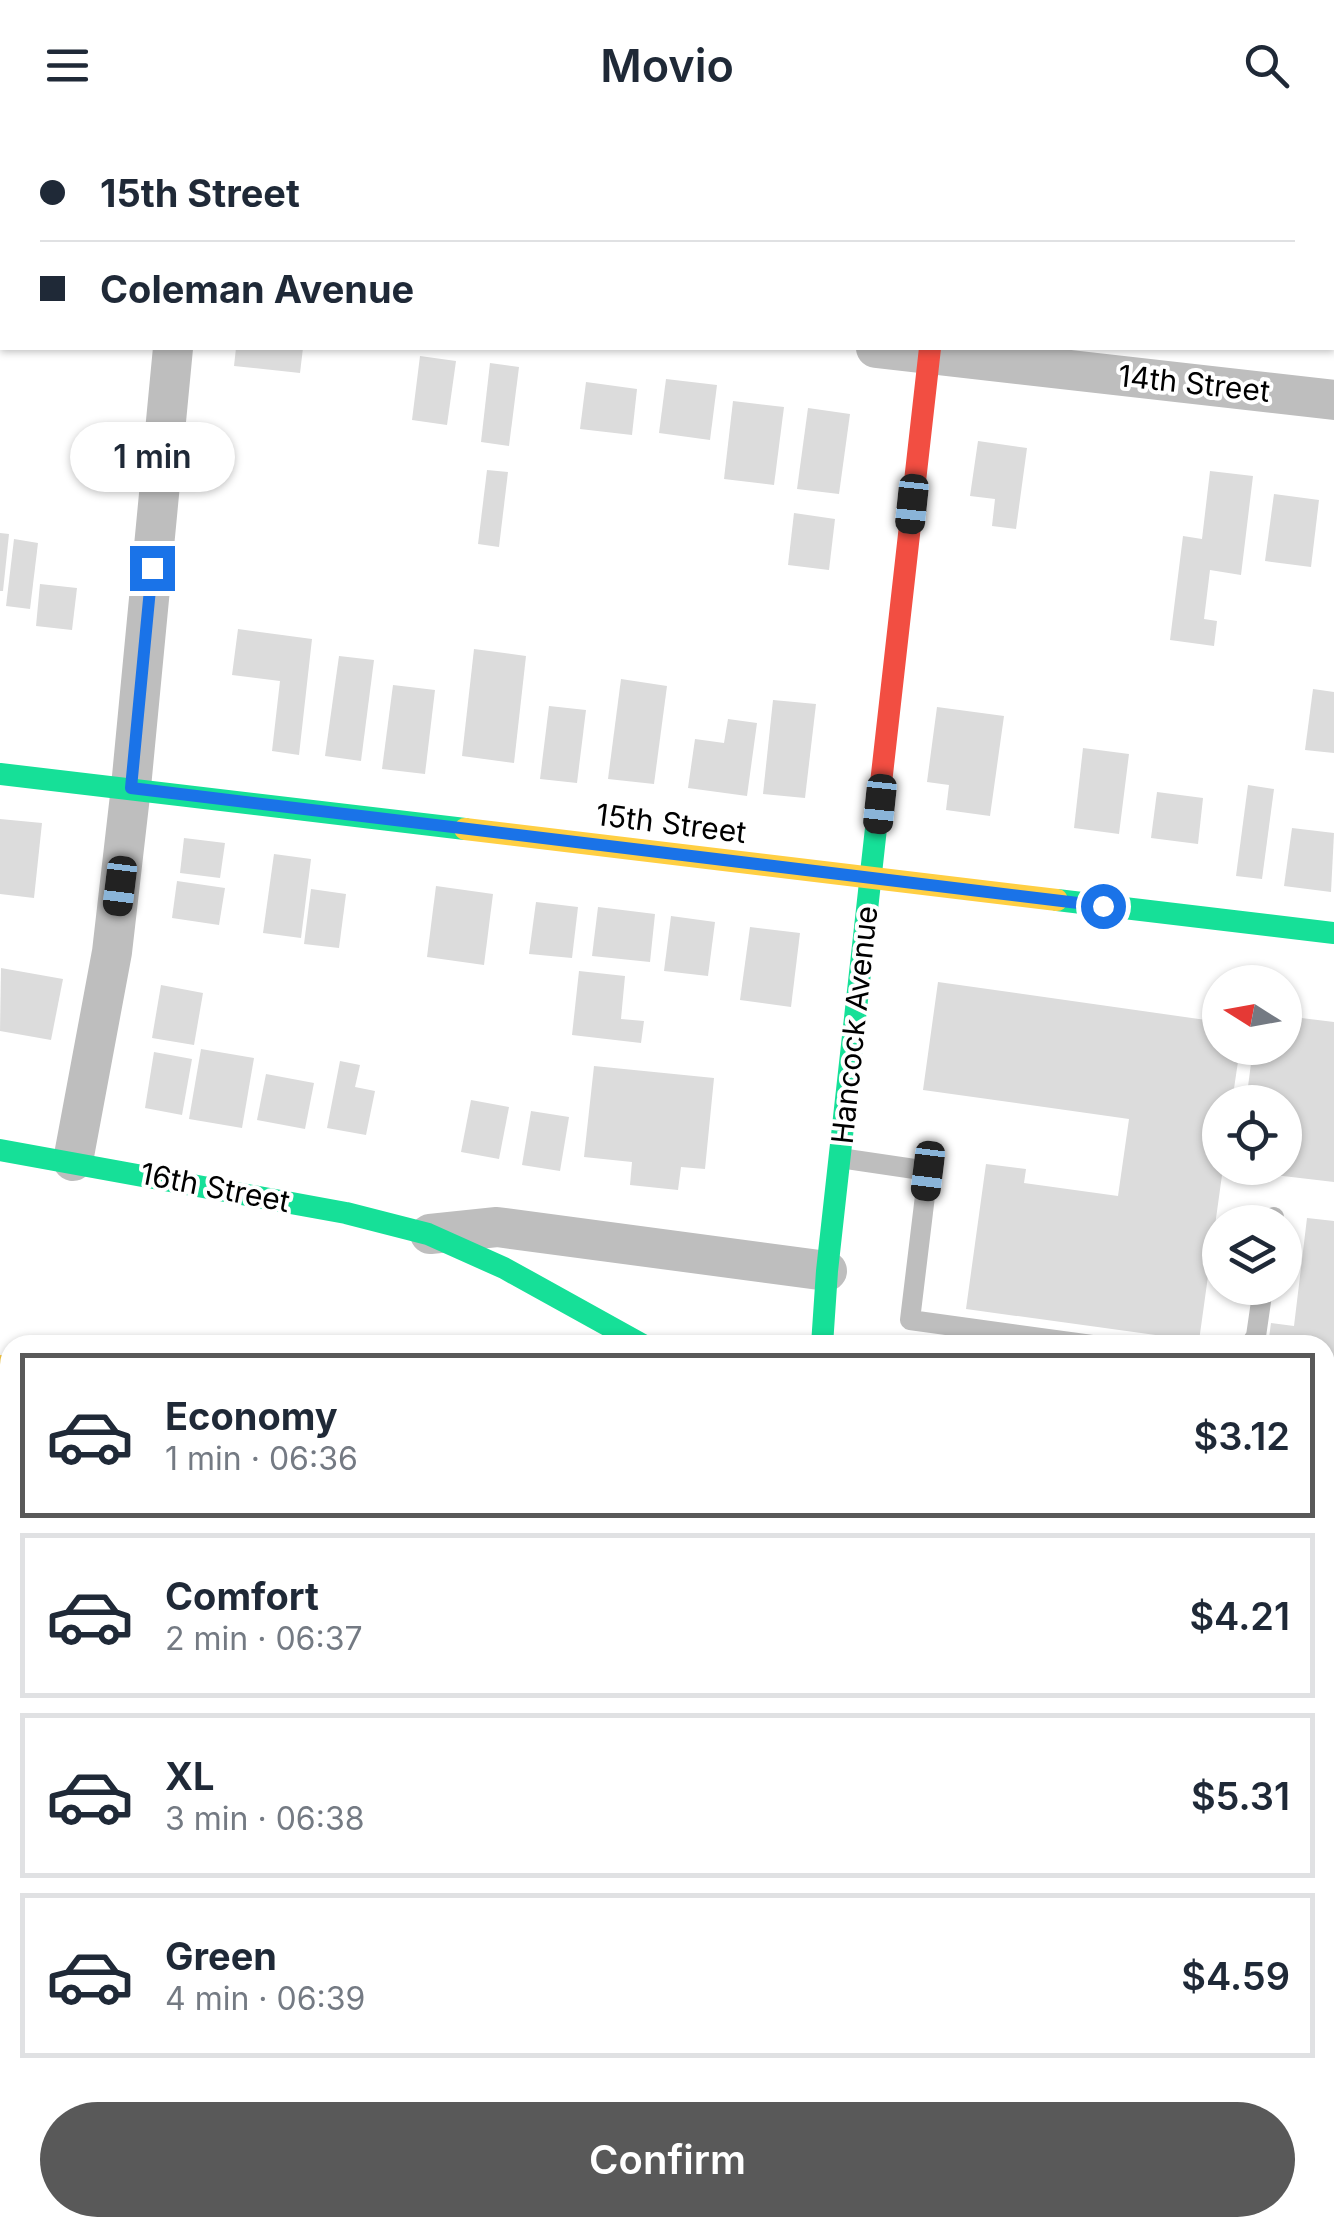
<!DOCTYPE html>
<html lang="en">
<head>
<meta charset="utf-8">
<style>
	:root { --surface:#fff; --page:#f2f2f3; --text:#1f2937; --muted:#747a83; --line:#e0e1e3; --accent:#595959 }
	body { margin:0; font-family:Inter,sans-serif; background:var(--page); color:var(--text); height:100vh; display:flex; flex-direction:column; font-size:38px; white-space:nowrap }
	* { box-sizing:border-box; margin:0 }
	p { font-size:32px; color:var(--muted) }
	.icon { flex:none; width:55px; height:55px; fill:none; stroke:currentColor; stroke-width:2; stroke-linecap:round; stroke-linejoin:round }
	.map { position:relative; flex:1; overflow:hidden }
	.details { position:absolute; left:0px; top:1205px; width:1335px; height:902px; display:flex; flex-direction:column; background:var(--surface); border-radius:30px 30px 0 0; box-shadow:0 2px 8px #0004 }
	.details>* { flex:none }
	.hud { position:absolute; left:0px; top:0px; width:1335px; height:220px; box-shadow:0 2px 8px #0004; display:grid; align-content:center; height:220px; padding:0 40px; background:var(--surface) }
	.needle { width:65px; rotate:281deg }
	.fabs { position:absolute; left:1202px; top:835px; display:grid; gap:20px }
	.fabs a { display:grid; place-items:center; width:100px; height:100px; border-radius:50%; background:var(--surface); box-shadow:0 2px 8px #0004; font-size:50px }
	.end { position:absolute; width:45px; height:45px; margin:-22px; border:12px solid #1a73e8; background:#fff; box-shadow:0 0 0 5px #fff }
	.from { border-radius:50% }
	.bubble { position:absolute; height:70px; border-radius:35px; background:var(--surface); box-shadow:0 2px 8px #0004; font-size:32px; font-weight:600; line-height:70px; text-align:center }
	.car { position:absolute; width:30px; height:60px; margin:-30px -15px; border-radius:12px; box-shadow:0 0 8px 2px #0007; background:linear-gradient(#222 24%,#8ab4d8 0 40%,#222 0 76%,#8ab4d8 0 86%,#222 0) }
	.hud b { display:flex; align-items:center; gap:35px; height:95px; font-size:38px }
	.hud b+b { border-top:2px solid var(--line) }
	.hud i { width:25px; height:25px; background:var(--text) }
	ul { padding:18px 0 0; list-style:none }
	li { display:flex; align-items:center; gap:30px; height:165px; margin:0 20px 15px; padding:0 20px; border:5px solid var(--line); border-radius:0px }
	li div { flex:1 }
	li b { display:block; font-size:38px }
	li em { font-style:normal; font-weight:600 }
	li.selected { border-color:var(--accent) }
	li>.icon { width:90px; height:90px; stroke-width:1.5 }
	.primary-button { display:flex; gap:20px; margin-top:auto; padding:20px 40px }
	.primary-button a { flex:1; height:115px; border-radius:60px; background:var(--accent); color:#fff; font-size:40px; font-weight:600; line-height:115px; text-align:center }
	header { display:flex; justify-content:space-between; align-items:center; height:130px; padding:0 40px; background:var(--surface); font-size:45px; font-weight:600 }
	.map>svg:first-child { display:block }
</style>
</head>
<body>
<header><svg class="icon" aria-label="menu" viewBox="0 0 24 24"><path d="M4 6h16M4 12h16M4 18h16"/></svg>Movio<svg class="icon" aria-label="search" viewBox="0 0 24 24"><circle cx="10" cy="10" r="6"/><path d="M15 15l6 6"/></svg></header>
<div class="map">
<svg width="1334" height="2106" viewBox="0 0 1334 2106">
	<rect width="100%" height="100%" fill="#fff"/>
	<g fill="#dcdcdc">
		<path d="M 236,218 L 303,218 L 300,243 L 234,236 Z"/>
		<path d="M 420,226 L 456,231 L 447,295 L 412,290 Z"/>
		<path d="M 490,233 L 519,237 L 509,316 L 481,312 Z"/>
		<path d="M 666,249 L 717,255 L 710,310 L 659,303 Z"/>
		<path d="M 586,252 L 637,259 L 632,305 L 580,299 Z"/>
		<path d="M 733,271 L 784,277 L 774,355 L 724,349 Z"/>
		<path d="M 808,278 L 850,284 L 839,364 L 797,359 Z"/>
		<path d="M 978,311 L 1027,318 L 1016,399 L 992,396 L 995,369 L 970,366 Z"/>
		<path d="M 487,340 L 508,342 L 499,417 L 478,414 Z"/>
		<path d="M 1210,341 L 1253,346 L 1241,445 L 1210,440 L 1204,489 L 1217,491 L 1214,516 L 1170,510 L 1183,406 L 1202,409 Z"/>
		<path d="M 1274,364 L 1319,370 L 1311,437 L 1265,431 Z"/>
		<path d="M 794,383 L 835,389 L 829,440 L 788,435 Z"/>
		<path d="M 0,403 L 9,404 L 3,461 L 0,461 Z"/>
		<path d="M 14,409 L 38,413 L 30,479 L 6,476 Z"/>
		<path d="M 40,454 L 77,458 L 72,500 L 36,496 Z"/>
		<path d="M 238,499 L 312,509 L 299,625 L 272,621 L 280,551 L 232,545 Z"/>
		<path d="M 474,519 L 526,526 L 514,633 L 462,626 Z"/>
		<path d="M 339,526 L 374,530 L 361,631 L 325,626 Z"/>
		<path d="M 621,549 L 667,556 L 654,654 L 608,649 Z"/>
		<path d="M 393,555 L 435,560 L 425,644 L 382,639 Z"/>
		<path d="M 1313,559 L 1334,562 L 1334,623 L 1305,620 Z"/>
		<path d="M 773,570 L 816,574 L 805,668 L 763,664 Z"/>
		<path d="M 549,576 L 586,580 L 577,653 L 540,649 Z"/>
		<path d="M 937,577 L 1004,586 L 990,686 L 946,680 L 949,655 L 927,652 Z"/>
		<path d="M 728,589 L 757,593 L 747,666 L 688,658 L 695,609 L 724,613 Z"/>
		<path d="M 1083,618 L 1129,624 L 1119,704 L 1074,698 Z"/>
		<path d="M 1248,655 L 1274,659 L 1262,749 L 1236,746 Z"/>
		<path d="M 1157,662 L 1203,668 L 1198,714 L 1151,708 Z"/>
		<path d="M 0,689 L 42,693 L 34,768 L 0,764 Z"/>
		<path d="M 1292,698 L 1334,703 L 1331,762 L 1284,756 Z"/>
		<path d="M 184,708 L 225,713 L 220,748 L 180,743 Z"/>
		<path d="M 274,724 L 311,729 L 301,808 L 263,803 Z"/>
		<path d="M 177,751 L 225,758 L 219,795 L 172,788 Z"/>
		<path d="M 436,756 L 493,764 L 484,835 L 427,827 Z"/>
		<path d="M 311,759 L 346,764 L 339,818 L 304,814 Z"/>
		<path d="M 536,772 L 578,777 L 572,828 L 529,824 Z"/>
		<path d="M 598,777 L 655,784 L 650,832 L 592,826 Z"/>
		<path d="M 671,786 L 715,792 L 708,846 L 664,841 Z"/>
		<path d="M 750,797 L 800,803 L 791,877 L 740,870 Z"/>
		<path d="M 1,838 L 63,849 L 51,910 L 0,901 Z"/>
		<path d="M 579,841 L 625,846 L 621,889 L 644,891 L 641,913 L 572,905 Z"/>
		<path d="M 938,852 L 1220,892 L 1220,918 L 1240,918 L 1232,972 L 1220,972 L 1220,1038 L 1223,1038 L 1199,1211 L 966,1179 L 986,1034 L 1026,1039 L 1024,1053 L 1118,1066 L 1129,989 L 923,960 Z"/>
		<path d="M 161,855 L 203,863 L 194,915 L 152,908 Z"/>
		<path d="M 1285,886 L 1334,892 L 1334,1052 L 1232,1040 L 1285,1038 L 1285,972 L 1246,972 L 1253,918 L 1285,918 Z"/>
		<path d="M 201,919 L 254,928 L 242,998 L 189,989 Z"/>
		<path d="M 154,922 L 192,929 L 182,985 L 145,978 Z"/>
		<path d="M 340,931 L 360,935 L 355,957 L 375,961 L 366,1005 L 327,998 Z"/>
		<path d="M 594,936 L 714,948 L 705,1039 L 681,1037 L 678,1060 L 630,1055 L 632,1032 L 584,1027 Z"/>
		<path d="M 266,944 L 314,953 L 305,999 L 257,990 Z"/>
		<path d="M 471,970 L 509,977 L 499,1029 L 461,1022 Z"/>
		<path d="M 531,981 L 569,987 L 560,1041 L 522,1035 Z"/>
		<path d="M 1307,1088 L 1334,1091 L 1334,1283 L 1325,1282 L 1325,1215 L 1268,1215 L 1271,1193 L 1294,1196 Z"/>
		<path d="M 0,1853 L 10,1855 L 10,1876 L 0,1875 Z"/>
		<path d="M 0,1899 L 10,1901 L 3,1934 L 0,1934 Z"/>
		<path d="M 0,1951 L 10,1953 L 7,1988 L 0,1987 Z"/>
		<path d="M 1232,2098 L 1300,2098 L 1299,2106 L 1233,2102 Z"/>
	</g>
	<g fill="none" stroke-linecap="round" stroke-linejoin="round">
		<g stroke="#bebebe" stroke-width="20">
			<path d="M 840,1028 L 928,1041 L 910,1190 L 1092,1215"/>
			<path d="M 1273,1092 L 1274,1087"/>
			<path d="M 1250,1215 L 1256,1206 L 1263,1158"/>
		</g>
		<g stroke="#bebebe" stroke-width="40">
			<path d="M 194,2 L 194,0"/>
			<path d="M 958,2 L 958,0"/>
			<path d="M 0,111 L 2,111"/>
			<path d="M 876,218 L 1334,270"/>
			<path d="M 73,1031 L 112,822 L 131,657 L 173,218"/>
			<path d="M 430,1104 L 497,1097 L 827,1141"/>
			<path d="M 0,2063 L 10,2065"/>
			<path d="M 213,2098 L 266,2106"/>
			<path d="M 702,2106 L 703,2098"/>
		</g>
		<g stroke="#16e098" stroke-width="22">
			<path d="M 0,644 L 465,699"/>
			<path d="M 1057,770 L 1334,803"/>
			<path d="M 0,1020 L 346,1083 L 428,1104 L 504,1138 L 643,1215"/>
			<path d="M 822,1215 L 827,1141 L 880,662"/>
			<path d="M 0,1310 L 10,1314"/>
			<path d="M 1325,1338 L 1334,1339"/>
			<path d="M 0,1408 L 10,1412"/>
			<path d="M 0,1624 L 10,1627"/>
		</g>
		<g stroke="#ffcf43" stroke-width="22">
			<path d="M 465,699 L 1057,770"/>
			<path d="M 0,1236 L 10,1241"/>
			<path d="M 0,1511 L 10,1512"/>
			<path d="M 1325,1865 L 1334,1866"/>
		</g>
		<g stroke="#f24e42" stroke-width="22">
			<path d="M 880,662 L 930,218"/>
			<path d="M 1325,1548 L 1334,1549"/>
			<path d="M 1325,1659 L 1334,1661"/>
		</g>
	</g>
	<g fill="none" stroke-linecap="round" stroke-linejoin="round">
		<path stroke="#1a73e8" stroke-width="12" d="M 152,438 L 131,658 L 1103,776"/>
	</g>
	<g text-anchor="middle" stroke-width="8" stroke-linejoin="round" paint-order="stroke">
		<g font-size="30" fill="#000" stroke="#fff">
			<text transform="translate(1194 254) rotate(6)" y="10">14th Street</text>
			<text transform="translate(671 694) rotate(7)" y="10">15th Street</text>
			<text transform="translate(855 895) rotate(-84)" y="10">Hancock Avenue</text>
			<text transform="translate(215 1058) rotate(11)" y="10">16th Street</text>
		</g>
	</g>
</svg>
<div class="fabs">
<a><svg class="needle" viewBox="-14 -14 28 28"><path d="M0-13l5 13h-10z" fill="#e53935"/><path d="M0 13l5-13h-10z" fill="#747a83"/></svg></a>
<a><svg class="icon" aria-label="locate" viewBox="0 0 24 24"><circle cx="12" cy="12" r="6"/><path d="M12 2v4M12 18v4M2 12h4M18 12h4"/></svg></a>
<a><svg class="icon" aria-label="layers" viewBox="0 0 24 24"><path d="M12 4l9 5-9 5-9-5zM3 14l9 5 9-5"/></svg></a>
</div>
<i class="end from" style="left:1103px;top:776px"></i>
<i class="end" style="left:152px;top:438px"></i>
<div class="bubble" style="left:70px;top:292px;width:165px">1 min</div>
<i class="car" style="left:912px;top:374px;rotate:186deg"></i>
<i class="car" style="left:880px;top:674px;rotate:186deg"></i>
<i class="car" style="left:120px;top:756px;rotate:187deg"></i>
<i class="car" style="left:928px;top:1041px;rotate:187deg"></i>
<div class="hud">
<b><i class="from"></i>15th Street</b>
<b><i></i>Coleman Avenue</b>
</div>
<section class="details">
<ul>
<li class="selected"><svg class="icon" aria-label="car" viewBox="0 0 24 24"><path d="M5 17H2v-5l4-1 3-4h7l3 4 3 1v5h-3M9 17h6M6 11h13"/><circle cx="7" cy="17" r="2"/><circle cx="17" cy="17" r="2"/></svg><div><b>Economy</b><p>1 min · 06:36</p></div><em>$3.12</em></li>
<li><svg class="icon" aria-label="car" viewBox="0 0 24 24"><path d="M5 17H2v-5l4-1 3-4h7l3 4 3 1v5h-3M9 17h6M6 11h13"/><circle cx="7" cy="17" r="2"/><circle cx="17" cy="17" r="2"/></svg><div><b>Comfort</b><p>2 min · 06:37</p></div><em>$4.21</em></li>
<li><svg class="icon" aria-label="car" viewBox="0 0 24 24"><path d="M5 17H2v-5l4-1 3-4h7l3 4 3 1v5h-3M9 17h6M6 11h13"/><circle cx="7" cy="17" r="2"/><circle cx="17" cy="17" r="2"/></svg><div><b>XL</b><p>3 min · 06:38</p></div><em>$5.31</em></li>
<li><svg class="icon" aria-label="car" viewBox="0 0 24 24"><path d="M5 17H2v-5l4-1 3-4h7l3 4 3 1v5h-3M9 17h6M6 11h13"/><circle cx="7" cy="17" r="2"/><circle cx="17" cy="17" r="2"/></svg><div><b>Green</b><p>4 min · 06:39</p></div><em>$4.59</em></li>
</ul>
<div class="primary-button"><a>Confirm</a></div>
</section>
</div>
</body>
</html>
